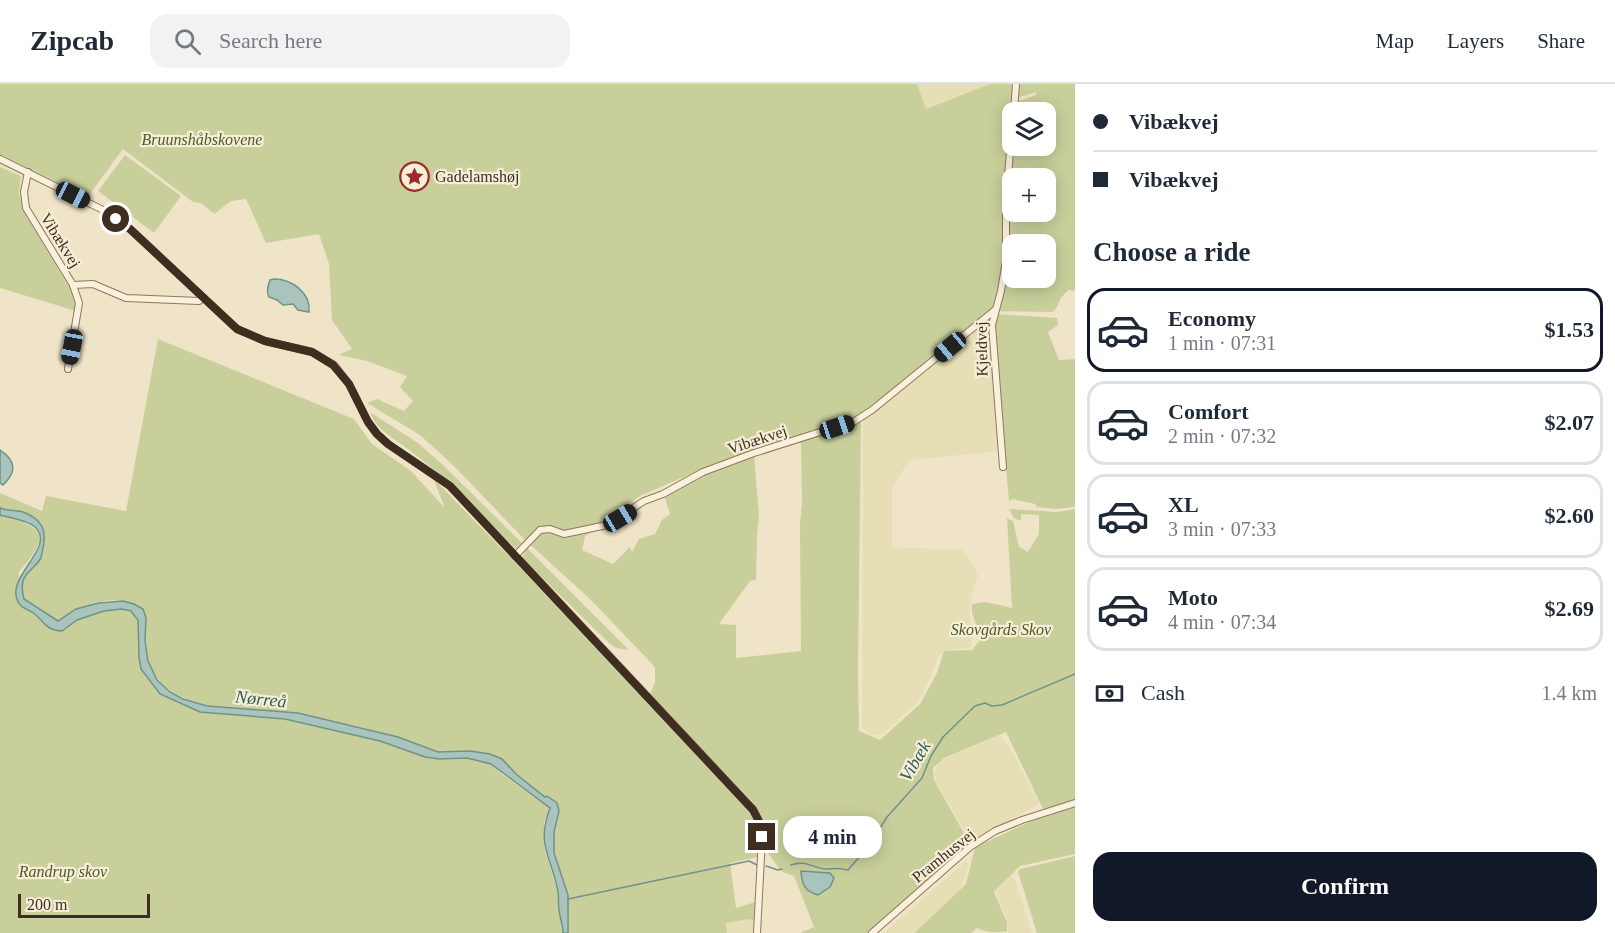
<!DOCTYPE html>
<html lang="en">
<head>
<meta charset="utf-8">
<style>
	:root { --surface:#fff; --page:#f2f2f3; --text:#1f2937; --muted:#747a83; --line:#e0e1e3; --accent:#111827 }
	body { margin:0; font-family:Georgia,serif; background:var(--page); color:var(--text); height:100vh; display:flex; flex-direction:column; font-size:22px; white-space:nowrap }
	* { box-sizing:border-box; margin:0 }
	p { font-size:20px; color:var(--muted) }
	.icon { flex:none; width:33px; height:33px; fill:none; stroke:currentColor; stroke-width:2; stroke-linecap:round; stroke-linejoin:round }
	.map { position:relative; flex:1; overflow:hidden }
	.sheet { display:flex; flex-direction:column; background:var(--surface); width:540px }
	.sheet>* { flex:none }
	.hud { display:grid; align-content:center; height:132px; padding:0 18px; background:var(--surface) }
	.buttons { position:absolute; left:1002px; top:18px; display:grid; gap:12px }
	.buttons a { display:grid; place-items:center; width:54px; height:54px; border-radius:12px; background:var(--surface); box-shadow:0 3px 15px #0003; font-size:30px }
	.scale { position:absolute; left:18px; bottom:15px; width:132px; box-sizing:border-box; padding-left:6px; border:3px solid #3d2e20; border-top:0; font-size:16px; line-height:21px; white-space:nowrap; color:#3d2e20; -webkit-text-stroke:4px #f7eed8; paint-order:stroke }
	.end { position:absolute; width:27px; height:27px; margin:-14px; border:8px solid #3d2e20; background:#fff; box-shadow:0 0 0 3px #fff }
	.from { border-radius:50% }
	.bubble { position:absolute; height:42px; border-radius:18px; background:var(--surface); box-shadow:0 3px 15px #0003; font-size:20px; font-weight:800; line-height:42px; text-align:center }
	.car { position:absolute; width:18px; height:36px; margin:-18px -9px; border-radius:8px; box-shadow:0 0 4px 2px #0007; background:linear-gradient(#222 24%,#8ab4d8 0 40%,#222 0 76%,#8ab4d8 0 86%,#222 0) }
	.hud b { display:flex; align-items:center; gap:21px; height:57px; font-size:22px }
	.hud b+b { border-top:2px solid var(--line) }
	.hud i { width:15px; height:15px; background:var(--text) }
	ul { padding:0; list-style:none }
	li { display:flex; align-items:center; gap:18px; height:84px; margin:0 12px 9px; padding:0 6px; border:3px solid var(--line); border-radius:18px }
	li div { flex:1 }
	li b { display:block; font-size:22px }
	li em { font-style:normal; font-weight:800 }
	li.on { border-color:var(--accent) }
	li>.icon { width:54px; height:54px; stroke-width:1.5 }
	h2 { padding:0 18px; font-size:27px; line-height:72px }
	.pay { display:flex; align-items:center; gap:15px; height:66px; padding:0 18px; font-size:22px }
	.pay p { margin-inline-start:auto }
	.cta { display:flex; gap:12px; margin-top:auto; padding:12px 18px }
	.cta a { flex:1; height:69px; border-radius:18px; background:var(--accent); color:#fff; font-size:24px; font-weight:800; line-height:69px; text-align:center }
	header { display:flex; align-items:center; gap:36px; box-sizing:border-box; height:84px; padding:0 30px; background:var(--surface); border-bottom:2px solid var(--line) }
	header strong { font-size:28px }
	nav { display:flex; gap:33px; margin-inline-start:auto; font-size:21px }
	.search { width:420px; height:54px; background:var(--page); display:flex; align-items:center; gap:15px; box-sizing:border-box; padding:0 21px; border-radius:18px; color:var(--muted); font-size:22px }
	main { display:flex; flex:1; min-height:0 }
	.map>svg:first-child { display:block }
</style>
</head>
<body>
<header>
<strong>Zipcab</strong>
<div class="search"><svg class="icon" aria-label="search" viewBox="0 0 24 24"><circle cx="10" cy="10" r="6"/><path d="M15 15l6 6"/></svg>Search here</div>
<nav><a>Map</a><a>Layers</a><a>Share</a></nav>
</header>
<main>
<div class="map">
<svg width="1075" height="849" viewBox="0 0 1075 849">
	<rect width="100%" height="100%" fill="#f0e4c8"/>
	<g fill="#e6deb5">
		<path d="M 917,0 L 990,0 L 926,25 Z"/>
		<path d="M 985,236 L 989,238 L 998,366 L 992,368 L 909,376 L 892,404 L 892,463 L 962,466 L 966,469 L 978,491 L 970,517 L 971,563 L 944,567 L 939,571 L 924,607 L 917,619 L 884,649 L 878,651 L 872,651 L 862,645 L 863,336 L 928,286 Z"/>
		<path d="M 1000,651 L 1013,669 L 1039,720 L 971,758 L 935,696 L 935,686 L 939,679 L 944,675 Z"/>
		<path d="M 966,777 L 968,782 L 960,805 L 913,849 L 884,849 Z"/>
		<path d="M 1010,793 L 1014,794 L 1032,849 L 1006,849 L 1008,847 L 1008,839 L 996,808 Z"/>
		<path d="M 750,835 L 754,837 L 754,849 L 727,849 L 726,839 Z"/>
	</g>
	<g fill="#c9cf9b" fill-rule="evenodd">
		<path d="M 0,0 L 917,0 L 926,25 L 990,0 L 1013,0 L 1012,19 L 1036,11 L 1036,8 L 1017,14 L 1019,0 L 1075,0 L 1075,207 L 1069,206 C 1057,215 1061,220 1053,228 L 991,227 L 861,331 L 700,386 L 640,412 L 585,452 L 582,466 L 613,480 L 630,463 L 632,468 L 639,455 L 655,450 L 662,436 L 670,430 L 664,411 L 705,389 L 754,371 L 759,433 L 757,451 L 756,496 L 750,497 L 719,540 L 736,541 L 736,574 L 801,567 L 800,440 L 802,419 L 801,357 L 861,338 L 858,587 L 859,647 L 880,656 L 920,620 L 937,589 L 944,567 L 972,566 L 981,555 L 972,529 L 972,520 L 986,518 L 1012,524 L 1007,434 L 1013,437 L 1019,463 L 1028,468 L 1039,450 L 1039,431 L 1021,430 L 1021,437 L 1014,434 L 1009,425 L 1058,428 L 1075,425 L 1075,717 L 1043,725 L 1006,648 L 944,674 L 933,684 L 934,696 L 969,758 L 966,764 L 870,849 L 800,849 L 814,843 L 794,792 L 782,788 L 766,767 L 764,737 L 753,718 L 650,610 L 655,599 L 655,583 L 591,516 L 524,455 L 453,381 L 420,351 L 367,319 L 377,315 L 404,327 L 413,317 L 400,303 L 407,292 L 367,277 L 339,271 L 352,265 L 332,236 L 329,180 L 319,150 L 266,159 L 246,115 L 231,117 L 214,130 L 201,119 L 193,118 L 123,65 L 87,114 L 0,71 ZM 1012,28 L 1046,28 L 1046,62 L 1012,62 ZM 1012,94 L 1046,94 L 1046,128 L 1012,128 ZM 1012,160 L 1046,160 L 1046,194 L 1012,194 Z"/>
		<path d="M 125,71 L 181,112 L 154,149 L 98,107 Z"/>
		<path d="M 0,83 L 21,92 L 19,110 L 25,130 L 72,208 L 75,217 L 76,227 L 0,204 Z"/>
		<path d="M 997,230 L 1057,234 L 1058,241 L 1048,248 L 1059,276 L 1075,275 L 1075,423 L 1056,425 L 1037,423 L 1035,420 L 1013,415 L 1009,417 L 994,250 Z"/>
		<path d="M 158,255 L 354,335 L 372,360 L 411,387 L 445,424 L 433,394 L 508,471 L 750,729 L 756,740 L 757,773 L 730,779 L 736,824 L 755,818 L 754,837 L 750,835 L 726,839 L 727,849 L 568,849 L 568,811 L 554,769 L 554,748 L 559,727 L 557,719 L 547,712 L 545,713 L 516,690 L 502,675 L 470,667 L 438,668 L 398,653 L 353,641 L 206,622 C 155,606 143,588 146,534 C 140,529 130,519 122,517 C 101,513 75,526 58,537 L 24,515 C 16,487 37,487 42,471 C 44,463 44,454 44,446 L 0,424 L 0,409 L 42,427 L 46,412 L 126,427 Z"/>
		<path d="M 370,328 L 418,359 L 443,381 L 522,459 L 516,465 C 478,427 445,392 401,360 C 389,352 374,342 370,328 Z"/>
		<path d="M 0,431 C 46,444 51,450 19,488 L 19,521 L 34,529 L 48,544 L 62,547 L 77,536 L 104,527 L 122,524 L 132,527 L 138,536 L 139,574 L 141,585 L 160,610 L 200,628 L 285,635 L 380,657 L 425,673 L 439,675 L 467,674 L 491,680 L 503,691 L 550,724 L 544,738 L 545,767 L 558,808 L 559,826 L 563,849 L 0,849 Z"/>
		<path d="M 527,464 L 629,566 L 616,564 L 609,559 L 522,474 Z"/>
		<path d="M 1075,721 L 1075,770 L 1020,782 L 994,808 L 1007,838 L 1007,847 C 998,849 986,849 977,844 L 971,849 L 914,849 L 966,800 L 975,763 L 1045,731 Z"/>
		<path d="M 1075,772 L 1075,849 L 1037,849 L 1018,788 L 1020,785 Z"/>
	</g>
	<g fill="#a9c4bc" stroke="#6f938a" stroke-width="1.5">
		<path d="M 274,195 C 292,195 311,209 309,228 L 298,226 L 293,220 L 283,221 L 277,216 L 269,213 C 266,208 268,202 270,196 Z"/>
		<path d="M 0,366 C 15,376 18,387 3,401 L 0,399 Z"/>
		<path d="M 0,424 C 7,427 16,426 23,428 C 42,435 47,446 43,464 C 43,465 41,473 41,474 C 32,489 17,489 24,515 L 58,537 L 76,525 L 99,519 L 123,517 L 134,520 L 143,525 L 146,534 L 145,557 L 148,577 L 157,596 L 170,608 L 183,615 L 207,622 L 298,629 L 398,653 L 438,668 L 470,667 L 490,670 L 502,675 L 516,690 L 545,713 L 547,712 L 557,719 L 559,727 L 554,748 L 554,769 L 568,811 L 568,849 L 563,849 C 563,841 560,834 559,826 C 558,819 559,813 558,807 C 551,772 536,761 550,724 L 491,680 L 467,674 L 439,675 L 425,673 L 380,657 L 285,635 L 200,628 L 160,610 L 141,585 L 139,574 L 138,536 L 131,527 L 122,525 L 104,527 L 77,536 L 62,547 C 44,546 45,537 32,528 C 28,526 23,524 20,521 C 0,495 58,464 35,443 C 27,436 10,434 0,431 Z"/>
		<path d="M 801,787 L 830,789 L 834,794 L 830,803 L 818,811 C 804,807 802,800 801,787 Z"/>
	</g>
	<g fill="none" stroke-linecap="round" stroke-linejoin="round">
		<g stroke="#6f938a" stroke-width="1.5">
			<path d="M 791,781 C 807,775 815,786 829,785 C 837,784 841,784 848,786 L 868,763 L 887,733 L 922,694 L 931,672 L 943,653 L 975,622 L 985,619 L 992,622 L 1002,621 L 1075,590"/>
			<path d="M 766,782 L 778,786 L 782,785"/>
			<path d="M 568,815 L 749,777 L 757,781"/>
		</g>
		<defs>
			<g id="minor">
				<path d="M 1014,28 L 1016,0"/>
				<path d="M 0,75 L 103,126 L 130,145 L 237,245 L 265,257 L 312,268 L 334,281 L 349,300 L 368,338 L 377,350 L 388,360 L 450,402 L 753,725 L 762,743 L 762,754 L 757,849"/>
				<path d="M 28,88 L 24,108 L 26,124 L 73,201 L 79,219 L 68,285"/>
				<path d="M 73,201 L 93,200 L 126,214 L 199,217 L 202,213"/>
				<path d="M 1003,383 L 992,241 L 1001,207 L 1006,177 L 1006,119 L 1012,41"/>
				<path d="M 515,472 L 540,446 L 550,445 L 564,450 L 607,441 L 644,417 L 663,410 L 703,388 L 754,369 L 855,337 L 872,326 L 995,226"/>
				<path d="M 872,849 L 970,763 L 995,747 L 1022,736 L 1075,719"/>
			</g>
		</defs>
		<use href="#minor" stroke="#8d765c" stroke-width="8"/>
		<use href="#minor" stroke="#faf1dc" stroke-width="6"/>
	</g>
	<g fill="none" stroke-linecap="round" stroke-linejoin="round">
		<path stroke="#3d2e20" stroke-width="8" d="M 116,135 L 130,145 L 237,245 L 265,257 L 312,268 L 333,281 L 349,300 L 368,338 L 377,350 L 388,360 L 450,402 L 753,726 L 762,743 L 762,753"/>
	</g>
	<defs>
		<symbol id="sight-ring" viewBox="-11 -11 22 22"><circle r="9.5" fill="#f7eed8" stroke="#9e2a2b" stroke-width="1.5"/><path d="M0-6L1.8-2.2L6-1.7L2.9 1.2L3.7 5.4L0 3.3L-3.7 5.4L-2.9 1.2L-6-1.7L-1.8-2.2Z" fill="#9e2a2b"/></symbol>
	</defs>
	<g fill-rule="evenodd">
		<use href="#sight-ring" x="398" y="76" width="33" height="33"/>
	</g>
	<g text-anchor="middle" stroke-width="4.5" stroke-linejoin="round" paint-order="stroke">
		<g font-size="16" font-style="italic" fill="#4d5a26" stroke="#f7eed8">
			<text x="202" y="61">Bruunshåbskovene</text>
			<text x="1001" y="551">Skovgårds Skov</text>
			<text x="63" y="793">Randrup skov</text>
		</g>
		<g font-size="16" fill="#3d2e20" stroke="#f7eed8" text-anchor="start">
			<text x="435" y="98">Gadelamshøj</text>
		</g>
		<g font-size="16" fill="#3d2e20" stroke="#f7eed8">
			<text transform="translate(61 156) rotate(58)" y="6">Vibækvej</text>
			<text transform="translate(981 265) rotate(-91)" y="6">Kjeldvej</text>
			<text transform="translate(757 355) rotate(-18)" y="6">Vibækvej</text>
			<text transform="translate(943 771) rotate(-39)" y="6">Pramhusvej</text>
		</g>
		<g font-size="18" font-style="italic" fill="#2f5d5a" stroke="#f7eed8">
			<text transform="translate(261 615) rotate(6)" y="6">Nørreå</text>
			<text transform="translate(915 677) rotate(-59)" y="6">Vibæk</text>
		</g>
	</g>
</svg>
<div class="buttons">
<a><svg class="icon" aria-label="layers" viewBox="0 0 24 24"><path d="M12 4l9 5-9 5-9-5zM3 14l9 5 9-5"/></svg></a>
<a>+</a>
<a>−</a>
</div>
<div class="scale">200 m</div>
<i class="end from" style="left:116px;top:135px"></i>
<i class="end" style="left:762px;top:753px"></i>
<div class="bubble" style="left:783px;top:732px;width:99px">4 min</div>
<i class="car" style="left:73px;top:111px;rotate:117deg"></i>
<i class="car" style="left:72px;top:263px;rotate:191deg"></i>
<i class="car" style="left:950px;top:263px;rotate:230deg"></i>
<i class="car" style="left:837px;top:343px;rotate:72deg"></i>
<i class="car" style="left:620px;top:434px;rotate:59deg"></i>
</div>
<section class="sheet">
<div class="hud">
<b><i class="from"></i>Vibækvej</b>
<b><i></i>Vibækvej</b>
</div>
<h2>Choose a ride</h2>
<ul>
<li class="on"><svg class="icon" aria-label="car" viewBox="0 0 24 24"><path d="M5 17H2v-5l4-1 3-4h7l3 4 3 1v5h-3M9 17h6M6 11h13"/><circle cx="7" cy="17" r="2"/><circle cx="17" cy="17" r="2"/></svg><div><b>Economy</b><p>1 min · 07:31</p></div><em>$1.53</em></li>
<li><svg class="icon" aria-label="car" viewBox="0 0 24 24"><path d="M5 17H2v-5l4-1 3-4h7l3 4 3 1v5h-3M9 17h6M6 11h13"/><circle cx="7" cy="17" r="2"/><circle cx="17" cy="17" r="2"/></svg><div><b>Comfort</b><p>2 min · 07:32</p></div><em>$2.07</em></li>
<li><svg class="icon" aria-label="car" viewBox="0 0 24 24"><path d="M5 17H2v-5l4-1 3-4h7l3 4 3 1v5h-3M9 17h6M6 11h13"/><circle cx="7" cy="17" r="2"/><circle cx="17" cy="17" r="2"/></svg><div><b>XL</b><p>3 min · 07:33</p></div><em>$2.60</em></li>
<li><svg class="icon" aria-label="car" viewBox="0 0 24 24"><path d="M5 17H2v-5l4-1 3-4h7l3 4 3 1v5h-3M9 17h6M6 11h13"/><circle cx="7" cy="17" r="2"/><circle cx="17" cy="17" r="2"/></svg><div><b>Moto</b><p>4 min · 07:34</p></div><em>$2.69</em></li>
</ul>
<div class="pay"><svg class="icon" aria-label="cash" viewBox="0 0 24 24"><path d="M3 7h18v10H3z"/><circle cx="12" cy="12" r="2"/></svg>Cash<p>1.4 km</p></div>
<div class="cta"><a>Confirm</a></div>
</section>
</main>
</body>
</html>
